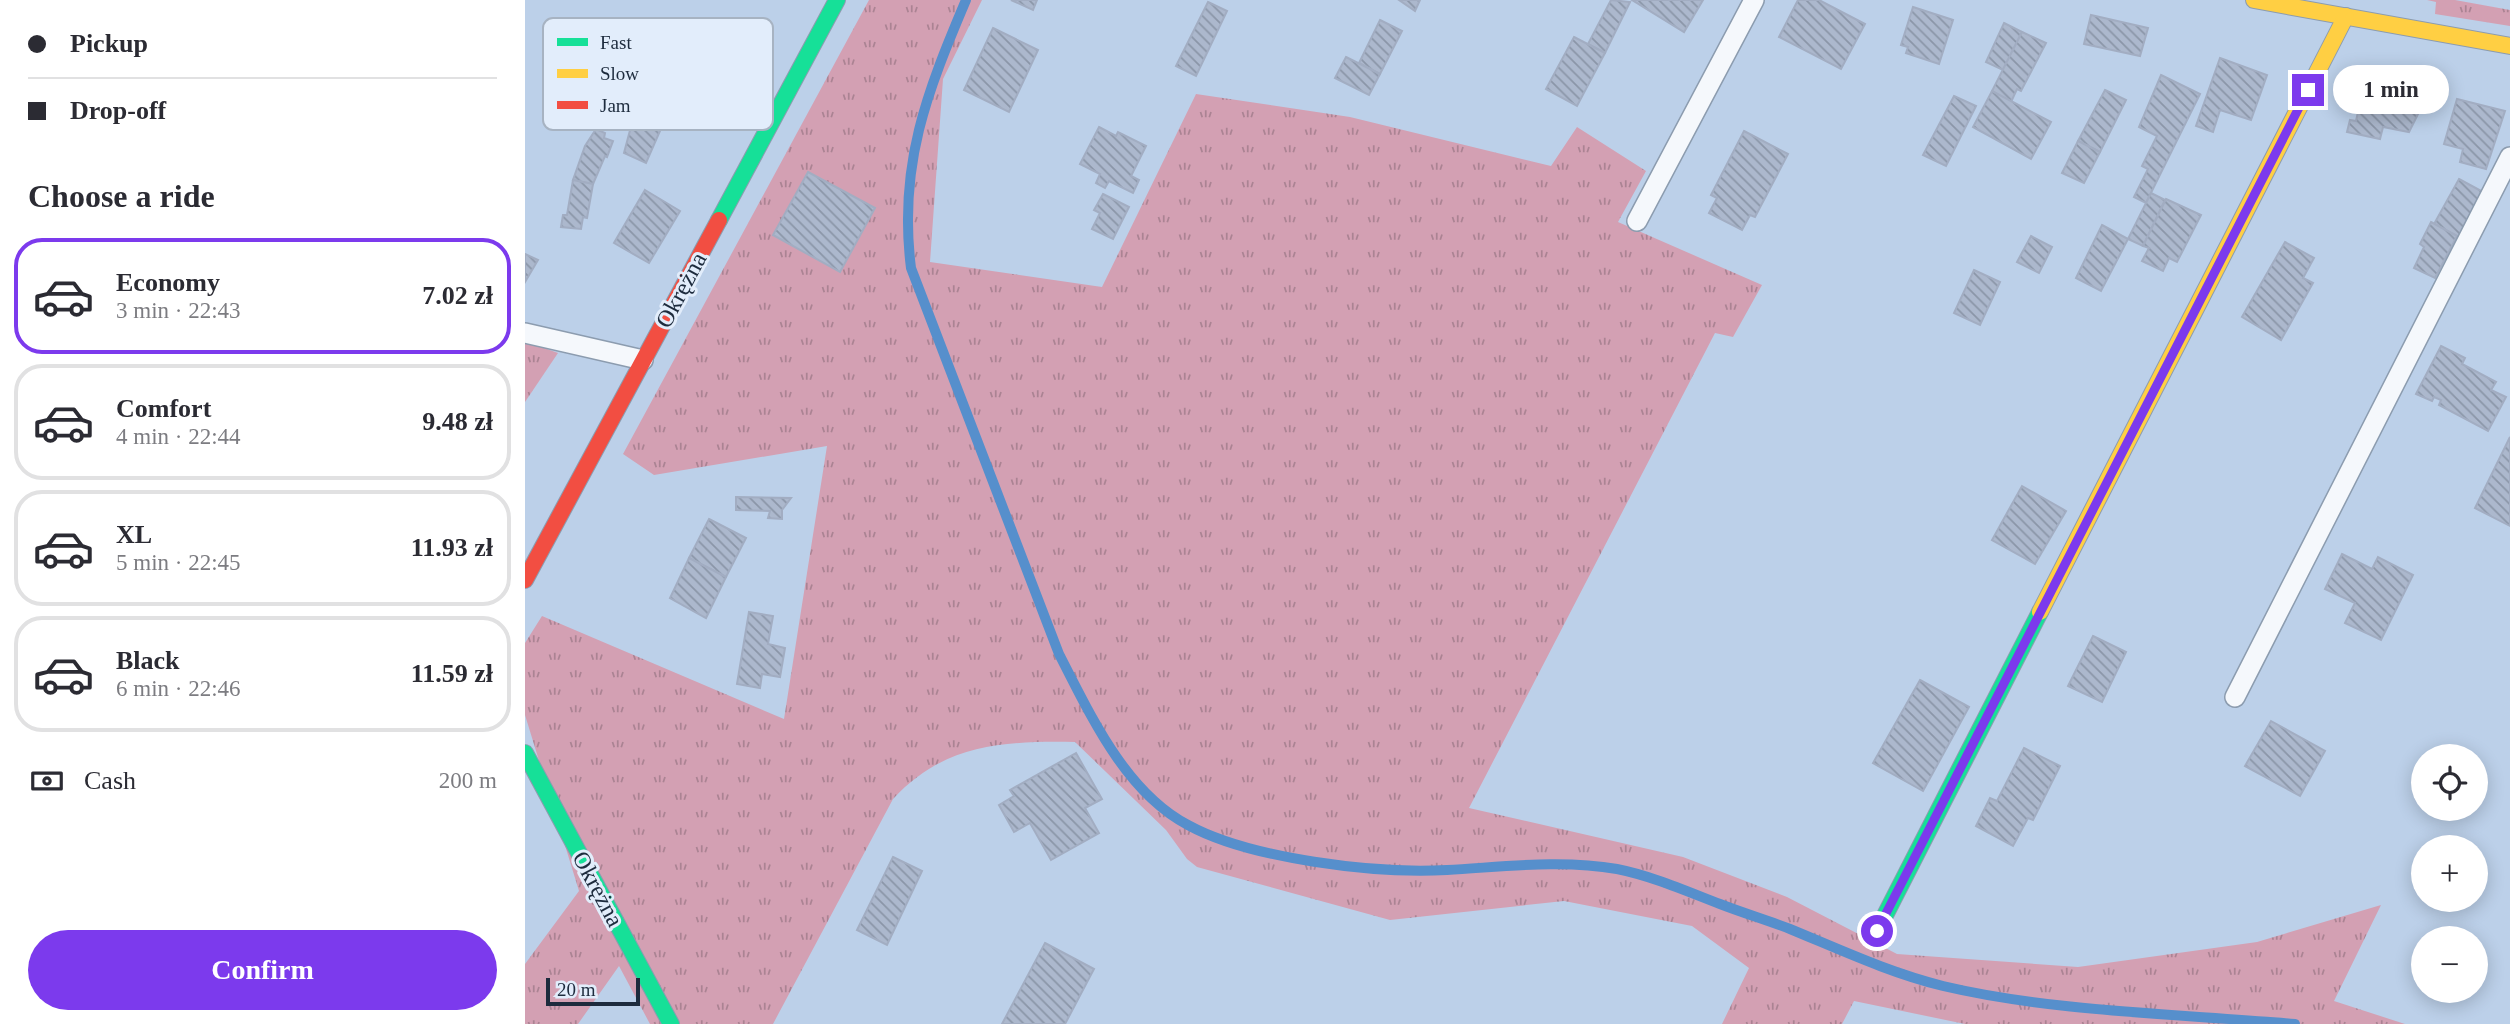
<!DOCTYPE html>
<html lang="en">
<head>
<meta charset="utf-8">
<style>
	:root { --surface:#fff; --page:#f7f7f7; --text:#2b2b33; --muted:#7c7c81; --line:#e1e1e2; --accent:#7c3aed }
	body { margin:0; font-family:Georgia,serif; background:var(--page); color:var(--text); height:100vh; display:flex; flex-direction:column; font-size:26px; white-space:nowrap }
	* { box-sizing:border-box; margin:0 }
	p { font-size:23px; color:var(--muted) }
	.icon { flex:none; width:38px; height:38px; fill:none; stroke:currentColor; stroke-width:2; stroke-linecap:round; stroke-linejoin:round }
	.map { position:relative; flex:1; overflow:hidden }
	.side { display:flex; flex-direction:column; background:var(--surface); width:525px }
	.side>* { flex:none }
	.hud { display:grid; align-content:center; height:154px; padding:0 28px; background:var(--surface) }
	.buttons { position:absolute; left:1886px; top:744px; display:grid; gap:14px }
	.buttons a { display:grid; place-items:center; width:77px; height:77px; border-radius:50%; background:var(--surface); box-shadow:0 4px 18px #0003; font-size:35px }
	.scale { position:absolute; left:21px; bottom:18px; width:94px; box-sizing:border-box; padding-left:7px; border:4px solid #1d2b3d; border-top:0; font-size:19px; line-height:24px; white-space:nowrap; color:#1d2b3d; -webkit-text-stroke:5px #e2edfb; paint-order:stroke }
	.end { position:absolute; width:32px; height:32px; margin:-16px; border:9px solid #7c3aed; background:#fff; box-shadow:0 0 0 4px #fff }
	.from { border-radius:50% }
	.bubble { position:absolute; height:49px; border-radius:24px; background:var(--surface); box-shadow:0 4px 18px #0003; font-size:23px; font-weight:700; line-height:49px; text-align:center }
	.hud b { display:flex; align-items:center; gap:24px; height:66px; font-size:26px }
	.hud b+b { border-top:2px solid var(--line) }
	.hud i { width:18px; height:18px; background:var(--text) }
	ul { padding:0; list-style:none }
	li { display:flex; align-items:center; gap:21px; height:116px; margin:0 14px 10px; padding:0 14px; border:4px solid var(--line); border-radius:28px }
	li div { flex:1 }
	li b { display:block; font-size:26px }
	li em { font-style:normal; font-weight:700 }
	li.on { border-color:var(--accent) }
	li>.icon { width:63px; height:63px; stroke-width:1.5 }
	h2 { padding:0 28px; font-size:32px; line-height:84px }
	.pay { display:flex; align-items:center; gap:18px; height:77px; padding:0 28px; font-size:26px }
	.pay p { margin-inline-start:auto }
	.action { display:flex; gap:14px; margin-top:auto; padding:14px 28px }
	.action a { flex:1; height:80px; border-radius:42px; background:var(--accent); color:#fff; font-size:28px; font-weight:700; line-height:80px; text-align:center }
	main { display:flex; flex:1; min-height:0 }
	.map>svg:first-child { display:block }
</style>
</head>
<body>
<main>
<section class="side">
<div class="hud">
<b><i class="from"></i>Pickup</b>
<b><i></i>Drop-off</b>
</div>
<h2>Choose a ride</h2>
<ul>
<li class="on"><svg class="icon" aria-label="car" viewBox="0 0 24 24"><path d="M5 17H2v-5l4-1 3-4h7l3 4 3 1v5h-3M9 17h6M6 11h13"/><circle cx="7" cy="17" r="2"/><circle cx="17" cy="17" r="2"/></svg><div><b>Economy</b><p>3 min · 22:43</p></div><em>7.02 zł</em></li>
<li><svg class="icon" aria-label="car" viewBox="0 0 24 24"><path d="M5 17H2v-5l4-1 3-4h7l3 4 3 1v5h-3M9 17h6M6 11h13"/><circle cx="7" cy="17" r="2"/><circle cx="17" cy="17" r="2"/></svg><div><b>Comfort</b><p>4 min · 22:44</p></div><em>9.48 zł</em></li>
<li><svg class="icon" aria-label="car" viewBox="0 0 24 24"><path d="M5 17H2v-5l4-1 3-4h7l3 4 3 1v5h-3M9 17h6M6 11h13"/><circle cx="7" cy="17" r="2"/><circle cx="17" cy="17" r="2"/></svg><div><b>XL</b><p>5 min · 22:45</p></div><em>11.93 zł</em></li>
<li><svg class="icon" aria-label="car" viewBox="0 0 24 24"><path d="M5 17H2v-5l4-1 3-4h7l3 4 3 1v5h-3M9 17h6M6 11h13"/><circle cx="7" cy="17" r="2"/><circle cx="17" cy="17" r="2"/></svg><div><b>Black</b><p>6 min · 22:46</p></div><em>11.59 zł</em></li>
</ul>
<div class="pay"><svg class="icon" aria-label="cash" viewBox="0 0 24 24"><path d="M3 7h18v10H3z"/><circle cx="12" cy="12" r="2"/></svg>Cash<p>200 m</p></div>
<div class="action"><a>Confirm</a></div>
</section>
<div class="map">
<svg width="1985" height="1024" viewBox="0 0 1985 1024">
	<defs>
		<pattern id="grass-tufts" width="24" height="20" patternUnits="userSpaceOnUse" patternTransform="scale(1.75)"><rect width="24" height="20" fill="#d3a0b3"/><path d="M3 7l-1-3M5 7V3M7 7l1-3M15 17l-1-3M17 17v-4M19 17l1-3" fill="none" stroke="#ab8393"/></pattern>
		<pattern id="building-back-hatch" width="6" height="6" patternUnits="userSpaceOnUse" patternTransform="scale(1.75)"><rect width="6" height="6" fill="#acb8cd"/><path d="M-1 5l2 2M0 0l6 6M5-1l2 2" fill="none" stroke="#8b96a8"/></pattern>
	</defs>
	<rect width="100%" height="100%" fill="#bcd0e9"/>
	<g fill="url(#grass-tufts)">
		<path d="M 344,0 L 457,0 L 418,79 L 405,262 L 577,287 L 671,94 L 825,117 L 1026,166 L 1052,127 L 1121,171 L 1093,222 L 1237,285 L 1208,337 L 1190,333 L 944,808 L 1158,857 L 1262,897 L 1372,954 L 1553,967 L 1732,942 L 1856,905 L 1809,1001 L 1880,1024 L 1440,1024 L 1329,1001 L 1317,1024 L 1197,1024 L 1224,968 L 1167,926 L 1039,901 L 865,920 L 672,867 L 662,859 L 641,830 L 550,742 C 479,741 420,743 368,799 L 248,1024 L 125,1024 L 94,966 L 53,1024 L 0,1024 L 0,964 L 54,891 L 0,715 L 0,643 L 17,616 L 259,719 L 302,446 L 129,475 L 98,454 Z"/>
		<path d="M 1902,0 L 1930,0 L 1985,10 L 1985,26 L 1910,14 L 1911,2 Z"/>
		<path d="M 0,341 L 33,353 L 0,402 Z"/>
	</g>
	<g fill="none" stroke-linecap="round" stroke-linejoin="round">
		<path stroke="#568fcc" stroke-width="10" d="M 441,0 C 402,92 373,165 386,268 L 534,654 C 565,714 600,792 663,825 C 725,859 851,874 922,870 C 978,867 1036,859 1092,869 C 1127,876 1161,891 1195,904 C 1218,913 1242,920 1265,929 C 1316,950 1365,973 1418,986 C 1528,1012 1657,1014 1770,1024"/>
	</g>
	<g fill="url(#building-back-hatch)" stroke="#a2adc2" stroke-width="2">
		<path d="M 486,0 L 512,0 L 508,10 Z"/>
		<path d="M 874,0 L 895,0 L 890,11 Z"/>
		<path d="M 1086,0 L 1105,2 L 1080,53 L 1063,44 Z"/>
		<path d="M 1107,0 L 1178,0 L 1159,32 Z"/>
		<path d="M 1273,0 L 1294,0 L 1340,24 L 1316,69 L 1254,37 Z"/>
		<path d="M 683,2 L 702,11 L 671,76 L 651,66 Z"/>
		<path d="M 1388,7 L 1428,20 L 1414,64 L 1381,53 L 1383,47 L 1376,45 Z"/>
		<path d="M 1566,15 L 1623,28 L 1615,56 L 1559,44 Z"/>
		<path d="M 855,20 L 877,31 L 855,74 L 834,63 Z"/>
		<path d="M 1479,23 L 1497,32 L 1478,70 L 1461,62 Z"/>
		<path d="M 468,28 L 513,50 L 484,112 L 439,90 Z"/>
		<path d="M 1497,32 L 1521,43 L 1496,91 L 1492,89 L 1486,102 L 1467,91 Z"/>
		<path d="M 1049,37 L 1080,53 L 1052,106 L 1021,89 Z"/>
		<path d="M 821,57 L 855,74 L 844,95 L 810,78 Z"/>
		<path d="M 1695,58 L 1742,75 L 1726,120 L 1695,110 L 1688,132 L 1671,126 Z"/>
		<path d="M 1636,75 L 1675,94 L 1621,203 L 1609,197 L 1623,169 L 1617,166 L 1632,136 L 1614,127 Z"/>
		<path d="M 1841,76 L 1888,84 L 1882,110 L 1894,112 L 1884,132 L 1858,127 L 1855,139 L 1822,132 L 1825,120 L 1831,121 Z"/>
		<path d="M 129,82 L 152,92 L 121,163 L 99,153 L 108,119 L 103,117 L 108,107 L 117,110 Z"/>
		<path d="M 1580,90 L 1601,100 L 1575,152 L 1553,141 Z"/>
		<path d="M 1467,91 L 1526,122 L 1506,159 L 1448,127 Z"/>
		<path d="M 1429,96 L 1451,106 L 1421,166 L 1398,155 Z"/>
		<path d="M 1932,99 L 1980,111 L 1961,169 L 1935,162 L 1938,149 L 1919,144 Z"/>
		<path d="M 574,127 L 591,136 L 593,132 L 621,146 L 606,176 L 614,180 L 608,193 L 584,181 L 580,188 L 571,183 L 575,174 L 555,164 Z"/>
		<path d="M 71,129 L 80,133 L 79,138 L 88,141 L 82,157 L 80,156 L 68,184 L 48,180 L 60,146 Z"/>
		<path d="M 1219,131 L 1263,154 L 1230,217 L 1225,215 L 1217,230 L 1184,213 L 1192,198 L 1186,195 Z"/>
		<path d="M 1553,141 L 1575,152 L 1559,183 L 1537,173 Z"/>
		<path d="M 283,172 L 350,208 L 315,272 L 248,235 Z"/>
		<path d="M 1934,179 L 1958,192 L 1934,237 L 1909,224 Z"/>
		<path d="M 48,180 L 68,184 L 62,218 L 58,217 L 56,229 L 36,227 L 38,215 L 42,215 Z"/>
		<path d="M 120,190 L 155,211 L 124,263 L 89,243 Z"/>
		<path d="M 1626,193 L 1640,200 L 1618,246 L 1603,239 Z"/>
		<path d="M 578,194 L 604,207 L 588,239 L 567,229 L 575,213 L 569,210 Z"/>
		<path d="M 1641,199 L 1676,215 L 1652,262 L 1644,258 L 1638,271 L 1617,261 L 1624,248 L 1618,246 Z"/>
		<path d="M 1906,222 L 1932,236 L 1910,278 L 1889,268 L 1899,247 L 1895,244 Z"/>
		<path d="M 1577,225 L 1603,239 L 1576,291 L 1551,278 Z"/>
		<path d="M 1506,236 L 1527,247 L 1514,273 L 1492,262 Z"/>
		<path d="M 1760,242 L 1789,258 L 1778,278 L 1788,283 L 1756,340 L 1717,317 Z"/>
		<path d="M 0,254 L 13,260 L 0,282 Z"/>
		<path d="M 1449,270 L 1475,282 L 1455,325 L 1429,313 Z"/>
		<path d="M 1916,346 L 1940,358 L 1937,364 L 1971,382 L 1966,390 L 1981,397 L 1963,431 L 1914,405 L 1916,400 L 1909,397 L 1907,401 L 1891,394 Z"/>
		<path d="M 1985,437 L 1985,526 L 1950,508 Z"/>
		<path d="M 1497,486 L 1541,511 L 1510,564 L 1467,540 Z"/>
		<path d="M 211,497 L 266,498 L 257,510 L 257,519 L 243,518 L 245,511 L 211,510 Z"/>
		<path d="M 184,519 L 221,538 L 201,577 L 164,558 Z"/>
		<path d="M 1817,554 L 1847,569 L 1853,557 L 1888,575 L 1856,640 L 1820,623 L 1830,603 L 1800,589 Z"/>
		<path d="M 164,558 L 201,577 L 181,618 L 145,598 Z"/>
		<path d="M 224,612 L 248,616 L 243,644 L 260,648 L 255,677 L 237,674 L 235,688 L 212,684 Z"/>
		<path d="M 1568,636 L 1601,652 L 1577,702 L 1543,686 Z"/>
		<path d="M 1395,680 L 1444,707 L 1398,791 L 1348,763 Z"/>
		<path d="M 1746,721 L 1800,751 L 1775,796 L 1720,766 Z"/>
		<path d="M 1499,748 L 1535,766 L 1508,820 L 1503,818 L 1488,846 L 1451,826 L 1465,798 L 1472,801 Z"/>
		<path d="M 551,753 L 577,799 L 560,808 L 574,833 L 526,860 L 505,823 L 489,832 L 474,805 L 489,796 L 485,790 Z"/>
		<path d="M 368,857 L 397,871 L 362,945 L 332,930 Z"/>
		<path d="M 520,943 L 569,969 L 540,1024 L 477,1024 Z"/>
	</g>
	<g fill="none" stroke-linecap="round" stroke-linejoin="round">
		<defs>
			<g id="lane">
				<path d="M 1112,221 L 1229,0"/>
				<path d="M 0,333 L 118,360"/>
				<path d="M 1710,697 L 1985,157"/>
			</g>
			<g id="fast">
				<path d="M 194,220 L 312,0"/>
				<path d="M 0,753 L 146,1024"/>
				<path d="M 1352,931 L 1515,612"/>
			</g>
			<g id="slow">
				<path d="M 1729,0 L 1985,46"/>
				<path d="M 1515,612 L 1821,16"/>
			</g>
			<path id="jam" d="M 0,580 L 194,220"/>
		</defs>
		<use href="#lane" stroke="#8c9caf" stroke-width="22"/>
		<use href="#fast" stroke="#8c9caf" stroke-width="18"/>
		<use href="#slow" stroke="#8c9caf" stroke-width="18"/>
		<use href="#jam" stroke="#8c9caf" stroke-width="18"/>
		<use href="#lane" stroke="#f5f8fc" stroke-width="19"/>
		<use href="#fast" stroke="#16e098" stroke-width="16"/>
		<use href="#slow" stroke="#ffcf43" stroke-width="16"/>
		<use href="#jam" stroke="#f24e42" stroke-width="16"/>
	</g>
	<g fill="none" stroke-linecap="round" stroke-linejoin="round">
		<path stroke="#7c3aed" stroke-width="9" d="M 1352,931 L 1783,90"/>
	</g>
	<g text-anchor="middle" stroke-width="6" stroke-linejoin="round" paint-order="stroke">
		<g font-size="24" fill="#1d2b3d" stroke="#e2edfb">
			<text transform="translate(156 290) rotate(-62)" y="8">Okrężna</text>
			<text transform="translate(73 889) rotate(62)" y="8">Okrężna</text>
		</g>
	</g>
	<rect x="18" y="18" width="230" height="112" rx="10" fill="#e2edfb" stroke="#a7b3c2" stroke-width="2"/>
	<rect x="32" y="38" width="31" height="8" fill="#16e098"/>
	<rect x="32" y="69" width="31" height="9" fill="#ffcf43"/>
	<rect x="32" y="101" width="31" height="8" fill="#f24e42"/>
	<g font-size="19" fill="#1d2b3d">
		<text x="75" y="49">Fast</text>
		<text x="75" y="80">Slow</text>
		<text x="75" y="112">Jam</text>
	</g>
</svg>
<div class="buttons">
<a><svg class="icon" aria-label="locate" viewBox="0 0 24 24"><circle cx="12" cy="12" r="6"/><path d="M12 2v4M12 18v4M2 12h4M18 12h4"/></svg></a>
<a>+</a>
<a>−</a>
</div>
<div class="scale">20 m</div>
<i class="end from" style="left:1352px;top:931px"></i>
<i class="end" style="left:1783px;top:90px"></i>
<div class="bubble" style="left:1808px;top:65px;width:116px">1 min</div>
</div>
</main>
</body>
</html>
